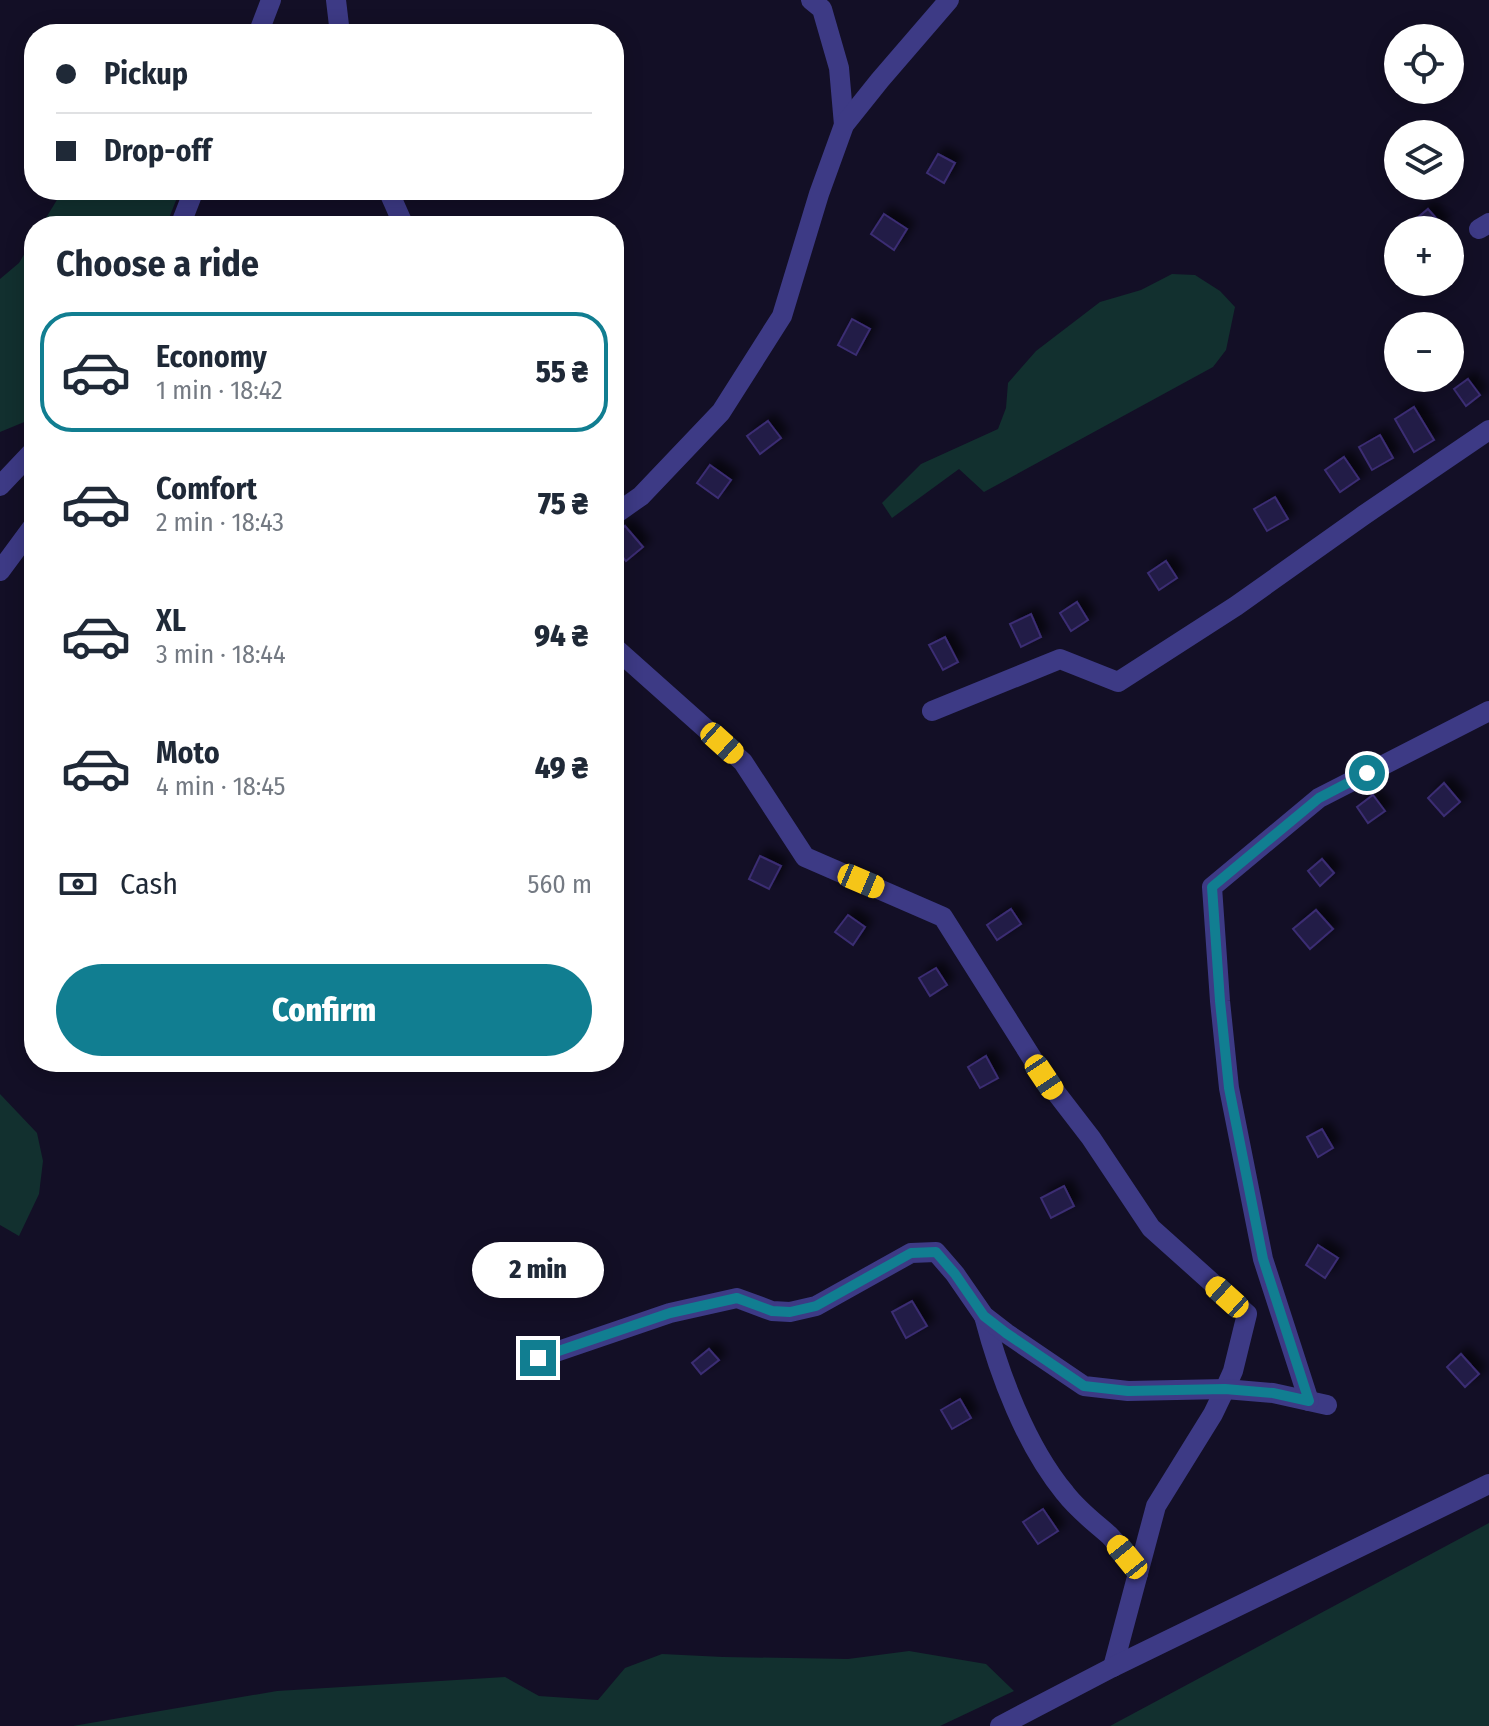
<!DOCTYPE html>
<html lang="en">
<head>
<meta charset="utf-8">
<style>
	:root { --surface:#fff; --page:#f2f2f3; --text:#1f2937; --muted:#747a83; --line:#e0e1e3; --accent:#117e91 }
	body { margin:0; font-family:"Fira Sans Condensed",sans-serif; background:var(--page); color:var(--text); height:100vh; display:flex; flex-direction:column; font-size:30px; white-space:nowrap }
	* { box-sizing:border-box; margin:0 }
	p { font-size:26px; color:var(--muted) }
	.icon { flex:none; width:44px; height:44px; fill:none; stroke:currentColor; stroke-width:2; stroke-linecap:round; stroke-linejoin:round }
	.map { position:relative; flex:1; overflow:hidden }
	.side { position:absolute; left:24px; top:216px; width:600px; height:856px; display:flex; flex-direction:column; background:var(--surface); border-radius:32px; box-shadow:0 4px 20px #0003 }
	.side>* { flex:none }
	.banner { position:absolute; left:24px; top:24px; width:600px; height:176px; border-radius:32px; box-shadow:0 4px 20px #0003; display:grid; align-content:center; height:176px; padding:0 32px; background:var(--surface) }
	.controls { position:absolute; left:1384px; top:24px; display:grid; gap:16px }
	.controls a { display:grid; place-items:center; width:80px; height:80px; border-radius:50%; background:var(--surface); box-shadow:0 4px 20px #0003; font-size:40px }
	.end { position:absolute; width:36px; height:36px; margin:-18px; border:10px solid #117e91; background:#fff; box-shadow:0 0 0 4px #fff }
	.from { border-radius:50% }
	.bubble { position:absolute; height:56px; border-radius:28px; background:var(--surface); box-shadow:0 4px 20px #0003; font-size:26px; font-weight:800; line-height:56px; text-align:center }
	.car { position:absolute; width:24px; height:48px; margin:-24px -12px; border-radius:10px; box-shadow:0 0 6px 2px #0007; background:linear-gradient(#f5c518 24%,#345 0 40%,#f5c518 0 76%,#345 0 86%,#f5c518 0) }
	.banner b { display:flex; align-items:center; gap:28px; height:76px; font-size:30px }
	.banner b+b { border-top:2px solid var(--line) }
	.banner i { width:20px; height:20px; background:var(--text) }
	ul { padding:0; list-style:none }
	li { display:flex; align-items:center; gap:24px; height:120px; margin:0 16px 12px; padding:0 16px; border:4px solid transparent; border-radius:32px }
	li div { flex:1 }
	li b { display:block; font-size:30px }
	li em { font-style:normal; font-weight:800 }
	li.current { border-color:var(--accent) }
	li>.icon { width:72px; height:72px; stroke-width:1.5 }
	h2 { padding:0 32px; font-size:36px; line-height:96px }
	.pay { display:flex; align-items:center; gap:20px; height:88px; padding:0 32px; font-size:30px }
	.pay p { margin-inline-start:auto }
	.cta { display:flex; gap:16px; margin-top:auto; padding:16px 32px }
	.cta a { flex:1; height:92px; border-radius:48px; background:var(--accent); color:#fff; font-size:32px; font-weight:800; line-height:92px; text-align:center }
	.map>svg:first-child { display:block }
</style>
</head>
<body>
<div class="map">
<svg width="1489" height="1726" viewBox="0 0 1489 1726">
	<defs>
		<filter id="shadow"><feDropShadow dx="7" dy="-7" stdDeviation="4" flood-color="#0009"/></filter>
	</defs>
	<rect width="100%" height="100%" fill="#130f26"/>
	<g fill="#12302f">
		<path d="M 63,190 L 180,190 L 166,226 L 41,226 Z"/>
		<path d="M 34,238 L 34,418 L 0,432 L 0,279 L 19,263 Z"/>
		<path d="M 1172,274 L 1195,275 L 1220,291 L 1235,307 L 1226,350 L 1213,367 L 984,492 L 959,469 L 892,518 L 882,503 L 921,464 L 998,429 L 1006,408 L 1008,383 L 1036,351 L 1100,302 L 1141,290 Z"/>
		<path d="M 0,1094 L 37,1133 L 43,1161 L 39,1194 L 19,1236 L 0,1225 Z"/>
		<path d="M 1489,1523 L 1489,1726 L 1110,1726 Z"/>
		<path d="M 909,1651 L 986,1664 L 1014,1691 L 940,1726 L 73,1726 L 277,1691 L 505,1677 L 539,1696 L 598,1700 L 625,1668 L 662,1654 L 723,1657 L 848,1659 Z"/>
	</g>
	<g fill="#241b47" stroke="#3b2d73" stroke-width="2" filter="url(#shadow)">
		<path d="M 938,154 L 955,163 L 944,183 L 927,173 Z"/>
		<path d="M 1428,209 L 1443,226 L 1438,230 L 1415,230 L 1410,224 Z"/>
		<path d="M 884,214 L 907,229 L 894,250 L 871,234 Z"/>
		<path d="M 852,319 L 870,329 L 856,355 L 838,345 Z"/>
		<path d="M 1468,379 L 1480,395 L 1466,406 L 1454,389 Z"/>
		<path d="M 1414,407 L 1434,440 L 1414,452 L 1395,419 Z"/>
		<path d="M 768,421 L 781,438 L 760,454 L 747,436 Z"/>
		<path d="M 1380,435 L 1393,458 L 1372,470 L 1359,447 Z"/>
		<path d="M 1344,457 L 1359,479 L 1340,492 L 1325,470 Z"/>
		<path d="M 710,465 L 731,480 L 718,498 L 697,483 Z"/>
		<path d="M 1275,497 L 1288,519 L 1267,531 L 1254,509 Z"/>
		<path d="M 625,526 L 643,547 L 626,561 L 614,546 L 614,535 Z"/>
		<path d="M 1166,561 L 1177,578 L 1159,590 L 1148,573 Z"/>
		<path d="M 1077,602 L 1088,620 L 1071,631 L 1060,613 Z"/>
		<path d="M 1031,614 L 1041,637 L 1021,647 L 1010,624 Z"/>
		<path d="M 945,637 L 958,662 L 943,670 L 929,645 Z"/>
		<path d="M 1444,783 L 1460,802 L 1444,816 L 1428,798 Z"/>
		<path d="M 1373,795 L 1385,811 L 1368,823 L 1357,807 Z"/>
		<path d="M 760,856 L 781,866 L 769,889 L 749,879 Z"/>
		<path d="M 1322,859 L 1334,873 L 1320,886 L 1308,871 Z"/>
		<path d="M 1011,909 L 1021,924 L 997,940 L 987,925 Z"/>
		<path d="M 1316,910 L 1333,929 L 1310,949 L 1293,929 Z"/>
		<path d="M 848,915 L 865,927 L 853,945 L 835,932 Z"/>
		<path d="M 936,968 L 947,985 L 930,996 L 919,978 Z"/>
		<path d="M 986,1056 L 998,1078 L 980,1088 L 968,1067 Z"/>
		<path d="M 1322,1129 L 1333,1148 L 1318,1157 L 1307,1137 Z"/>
		<path d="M 1064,1186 L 1074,1206 L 1051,1218 L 1041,1198 Z"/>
		<path d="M 1318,1245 L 1338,1258 L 1325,1278 L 1306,1265 Z"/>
		<path d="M 912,1301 L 927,1326 L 906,1338 L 892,1312 Z"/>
		<path d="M 709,1349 L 719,1360 L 701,1374 L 692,1363 Z"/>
		<path d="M 1461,1354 L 1479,1374 L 1465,1387 L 1447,1367 Z"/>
		<path d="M 960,1399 L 971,1418 L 952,1429 L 941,1410 Z"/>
		<path d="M 1043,1509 L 1058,1531 L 1038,1544 L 1023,1522 Z"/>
	</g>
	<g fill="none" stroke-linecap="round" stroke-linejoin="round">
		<g stroke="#3d3a85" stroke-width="20">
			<path d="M 336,0 L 340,34"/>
			<path d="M 811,0 L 822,9 L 839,68 L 844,125"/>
			<path d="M 258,34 L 271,0"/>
			<path d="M 388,190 L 404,226"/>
			<path d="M 180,226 L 194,190"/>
			<path d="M 1479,229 L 1489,223"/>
			<path d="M 0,486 L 34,450"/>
			<path d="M 614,515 L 641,496 L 721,412 L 782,316 L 819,194 L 844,125 L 880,80 L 949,0"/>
			<path d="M 0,571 L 34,525"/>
			<path d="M 614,647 L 743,762 L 805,857 L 943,917 L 1044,1077 L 1091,1138 L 1151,1228 L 1247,1314 L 1233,1371 L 1225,1389 L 1213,1414 L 1156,1506 L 1113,1667"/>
			<path d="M 932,711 L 1060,659 L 1118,682 L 1236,606 L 1364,515 L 1489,430"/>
			<path d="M 984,1316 C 999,1374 1026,1446 1065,1493 C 1078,1510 1093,1521 1109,1535 C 1120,1546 1129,1560 1138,1574"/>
			<path d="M 538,1358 L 670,1313 L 737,1298 L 772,1311 L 790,1312 L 816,1306 L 911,1253 L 936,1252 L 955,1274 L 984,1316 L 1006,1333 L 1084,1386 L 1128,1391 L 1225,1389 L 1273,1393 L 1327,1405"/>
			<path d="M 1309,1401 L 1263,1259 L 1229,1088 L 1220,1001 L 1212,887 L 1319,798 L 1489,711"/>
			<path d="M 1000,1726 L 1113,1667 L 1489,1484"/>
		</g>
	</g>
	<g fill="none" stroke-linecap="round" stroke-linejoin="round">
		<path stroke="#117e91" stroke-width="10" d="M 538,1358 L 670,1313 L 737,1298 L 772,1311 L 790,1312 L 816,1306 L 911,1253 L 936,1252 L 955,1274 L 984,1316 L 1006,1333 L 1084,1386 L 1128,1391 L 1225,1389 L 1273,1393 L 1309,1401 L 1263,1259 L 1229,1088 L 1220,1001 L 1212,887 L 1319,798 L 1367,773"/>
	</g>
</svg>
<div class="controls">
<a><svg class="icon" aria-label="locate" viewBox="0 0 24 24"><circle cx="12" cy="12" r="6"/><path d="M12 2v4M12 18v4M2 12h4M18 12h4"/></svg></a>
<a><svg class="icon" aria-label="layers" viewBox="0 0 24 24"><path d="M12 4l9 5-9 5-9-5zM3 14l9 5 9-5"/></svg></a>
<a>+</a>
<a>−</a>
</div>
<i class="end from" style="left:1367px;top:773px"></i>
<i class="end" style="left:538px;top:1358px"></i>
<div class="bubble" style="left:472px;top:1242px;width:132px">2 min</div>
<i class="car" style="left:722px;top:743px;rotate:132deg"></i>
<i class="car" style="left:861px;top:881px;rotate:113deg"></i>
<i class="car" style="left:1044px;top:1077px;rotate:146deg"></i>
<i class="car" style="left:1227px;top:1297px;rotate:312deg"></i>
<i class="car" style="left:1127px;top:1557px;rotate:321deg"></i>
<div class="banner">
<b><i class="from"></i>Pickup</b>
<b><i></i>Drop-off</b>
</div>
<section class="side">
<h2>Choose a ride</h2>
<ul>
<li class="current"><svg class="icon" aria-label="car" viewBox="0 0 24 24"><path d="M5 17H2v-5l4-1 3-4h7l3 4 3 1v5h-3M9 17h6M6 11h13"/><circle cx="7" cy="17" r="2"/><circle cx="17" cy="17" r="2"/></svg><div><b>Economy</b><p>1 min · 18:42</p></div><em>55 ₴</em></li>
<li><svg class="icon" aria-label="car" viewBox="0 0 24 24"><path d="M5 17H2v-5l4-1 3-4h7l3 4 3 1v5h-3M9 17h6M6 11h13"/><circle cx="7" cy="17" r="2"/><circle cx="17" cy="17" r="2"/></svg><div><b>Comfort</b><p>2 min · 18:43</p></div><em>75 ₴</em></li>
<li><svg class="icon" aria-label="car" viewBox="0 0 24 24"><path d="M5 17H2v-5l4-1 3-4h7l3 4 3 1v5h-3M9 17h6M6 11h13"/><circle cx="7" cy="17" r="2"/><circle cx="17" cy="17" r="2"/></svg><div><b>XL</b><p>3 min · 18:44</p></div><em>94 ₴</em></li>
<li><svg class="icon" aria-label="car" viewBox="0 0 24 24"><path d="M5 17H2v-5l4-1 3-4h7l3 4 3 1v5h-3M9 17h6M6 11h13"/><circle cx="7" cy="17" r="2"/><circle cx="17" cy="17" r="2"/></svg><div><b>Moto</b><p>4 min · 18:45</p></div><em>49 ₴</em></li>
</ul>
<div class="pay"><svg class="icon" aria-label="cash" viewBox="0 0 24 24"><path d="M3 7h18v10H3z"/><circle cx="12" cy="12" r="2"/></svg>Cash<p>560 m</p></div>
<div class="cta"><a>Confirm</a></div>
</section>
</div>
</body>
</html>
